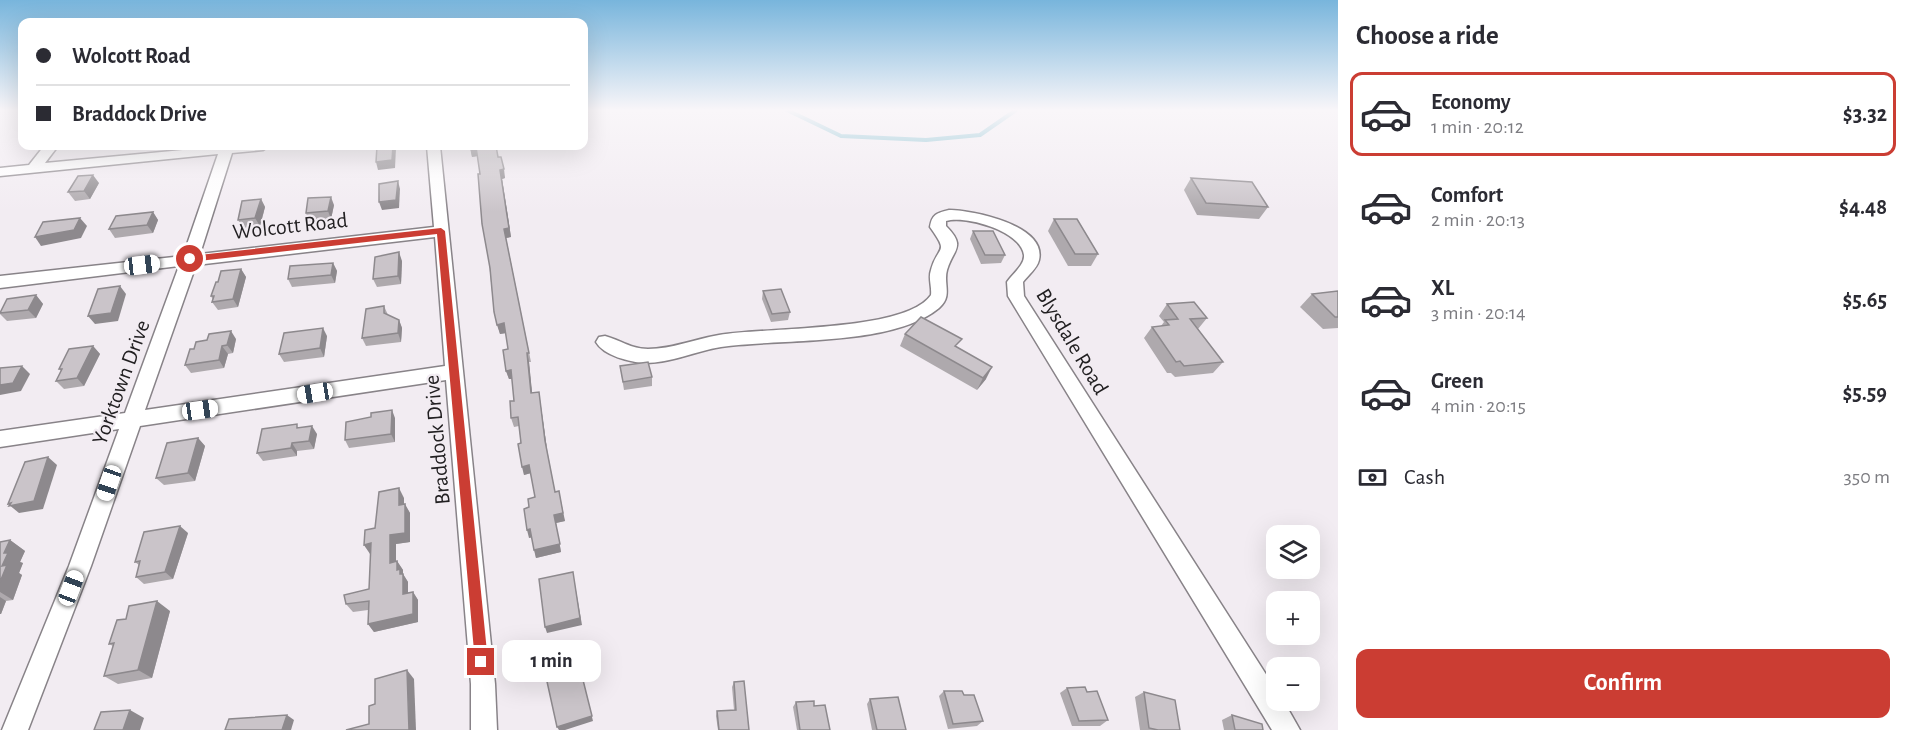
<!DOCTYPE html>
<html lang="en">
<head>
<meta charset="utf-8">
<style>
	:root { --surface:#fff; --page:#f2f2f3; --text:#2b2b33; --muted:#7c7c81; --line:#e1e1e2; --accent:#cb3d33 }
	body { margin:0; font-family:"Alegreya Sans",sans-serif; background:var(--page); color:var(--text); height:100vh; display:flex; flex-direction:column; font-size:22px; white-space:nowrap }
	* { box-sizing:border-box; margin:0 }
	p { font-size:20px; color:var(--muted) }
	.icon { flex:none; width:33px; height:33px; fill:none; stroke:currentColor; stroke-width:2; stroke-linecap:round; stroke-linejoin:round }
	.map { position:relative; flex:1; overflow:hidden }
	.details { display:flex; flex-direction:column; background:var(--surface); width:570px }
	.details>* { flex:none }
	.banner { position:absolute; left:18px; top:18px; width:570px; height:132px; border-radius:12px; box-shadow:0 6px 24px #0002; display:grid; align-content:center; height:132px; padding:0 18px; background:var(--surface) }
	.fabs { position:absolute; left:1266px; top:525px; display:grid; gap:12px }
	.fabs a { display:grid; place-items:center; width:54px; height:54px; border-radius:12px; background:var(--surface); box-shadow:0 6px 24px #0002; font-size:30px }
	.end { position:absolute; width:27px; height:27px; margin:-14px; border:8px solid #cb3d33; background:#fff; box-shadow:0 0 0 3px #fff }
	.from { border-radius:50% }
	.bubble { position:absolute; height:42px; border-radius:12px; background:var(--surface); box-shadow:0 6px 24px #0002; font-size:20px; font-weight:700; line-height:42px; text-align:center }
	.car { position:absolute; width:18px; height:36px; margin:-18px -9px; border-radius:8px; box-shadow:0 0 4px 2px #0007; background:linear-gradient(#fff 24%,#345 0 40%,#fff 0 76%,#345 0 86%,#fff 0) }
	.banner b { display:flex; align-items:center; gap:21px; height:57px; font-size:22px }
	.banner b+b { border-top:2px solid var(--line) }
	.banner i { width:15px; height:15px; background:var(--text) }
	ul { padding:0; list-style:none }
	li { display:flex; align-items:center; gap:18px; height:84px; margin:0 12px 9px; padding:0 6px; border:3px solid transparent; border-radius:12px }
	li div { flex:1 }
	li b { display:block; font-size:22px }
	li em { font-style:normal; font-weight:700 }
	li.active { border-color:var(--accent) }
	li>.icon { width:54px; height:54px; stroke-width:1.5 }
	h2 { padding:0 18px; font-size:27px; line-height:72px }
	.pay { display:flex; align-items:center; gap:15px; height:66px; padding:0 18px; font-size:22px }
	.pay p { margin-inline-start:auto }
	.primary-button { display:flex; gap:12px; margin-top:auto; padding:12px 18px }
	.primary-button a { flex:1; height:69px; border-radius:12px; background:var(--accent); color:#fff; font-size:24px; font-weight:700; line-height:69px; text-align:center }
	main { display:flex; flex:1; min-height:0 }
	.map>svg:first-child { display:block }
</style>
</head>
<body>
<main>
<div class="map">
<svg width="1338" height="730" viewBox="0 0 1338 730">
	<rect width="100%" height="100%" fill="#f2ecf2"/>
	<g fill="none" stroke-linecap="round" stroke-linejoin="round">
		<path stroke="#70b7c9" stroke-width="4" d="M 787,110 L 841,136 L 926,140 L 980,135 L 1016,110"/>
		<defs>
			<g id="street">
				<path d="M 44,146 L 58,146 L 45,163 L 225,146 L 269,146 L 263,150 L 232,153 L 200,254 L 434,227 L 427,146 L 440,146 L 495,684 L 497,730 L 471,730 L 471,684 L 446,380 L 140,426 L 91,566 L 28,730 L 2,730 L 69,566 L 119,429 L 0,447 L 0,431 L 125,413 L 179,266 L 0,288 L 0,276 L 183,256 L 218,154 L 0,176 L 0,168 L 29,165 ZM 435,237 L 445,366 L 145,410 L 196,265 Z"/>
				<path d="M 949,210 C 972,210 1047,225 1039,260 C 1037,269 1028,275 1023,282 L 1024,296 L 1276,690 L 1276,700 L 1283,700 L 1300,730 L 1272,730 L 1008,296 L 1007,282 C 1012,274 1025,265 1024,255 C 1021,231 966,215 946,221 L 946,226 C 967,247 953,249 947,270 C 943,284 953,296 939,308 C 892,347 781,338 721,347 C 696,351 671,363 645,363 C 630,362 604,356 596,342 L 599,337 L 605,336 C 620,340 631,349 648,349 C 672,349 695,339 719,335 C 764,327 906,332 931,295 C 932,286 928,278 931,270 C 938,244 950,255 930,227 C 932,214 937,213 949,210 Z"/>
			</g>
		</defs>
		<use href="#street" stroke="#888388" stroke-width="3"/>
		<use href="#street" fill="#fff" fill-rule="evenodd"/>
	</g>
	<g fill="#aea9ad">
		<path d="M 470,146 L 496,146 L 498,157 L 505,178 L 502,179 L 511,237 L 506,238 L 531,362 L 529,362 L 532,393 L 539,392 L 547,449 L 555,492 L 565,521 L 556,523 L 561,552 L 536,558 L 532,537 L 529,538 L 529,507 L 535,497 L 531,473 L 524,475 L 519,426 L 514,427 L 511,418 L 514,401 L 512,379 L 509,379 L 506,371 L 508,349 L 506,333 L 500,334 L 494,312 L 480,174 L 477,156 L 472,157 Z"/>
		<path d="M 1191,178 L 1268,207 L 1259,219 L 1197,215 L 1184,190 Z"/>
		<path d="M 99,183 L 90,199 L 75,201 L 68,192 Z"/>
		<path d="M 261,199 L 265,207 L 260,226 L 243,228 L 238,220 Z"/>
		<path d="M 334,205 L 331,219 L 309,222 L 306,213 Z"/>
		<path d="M 153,212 L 158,220 L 153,233 L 115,238 L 109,229 Z"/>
		<path d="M 1054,219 L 1098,254 L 1091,266 L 1068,266 L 1048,231 Z"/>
		<path d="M 973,231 L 1005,255 L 1001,263 L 981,264 L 970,239 Z"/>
		<path d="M 402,261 L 401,284 L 377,287 L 373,279 Z"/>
		<path d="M 333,263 L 337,271 L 335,283 L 292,287 L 288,279 Z"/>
		<path d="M 241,269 L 246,277 L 238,307 L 218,310 L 212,302 L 213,300 L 211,296 L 218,282 Z"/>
		<path d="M 763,291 L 790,312 L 788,320 L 771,322 L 762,299 Z"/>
		<path d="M 1338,291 L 1338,328 L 1323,329 L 1300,307 L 1312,294 Z"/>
		<path d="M 36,295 L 43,304 L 36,318 L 7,321 L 0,314 L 0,312 Z"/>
		<path d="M 1167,304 L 1207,318 L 1198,329 L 1223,362 L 1213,373 L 1175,377 L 1171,373 L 1167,373 L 1144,338 L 1152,327 L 1161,326 L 1164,322 L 1159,316 Z"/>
		<path d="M 384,306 L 388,315 L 399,320 L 402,328 L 401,342 L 366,346 L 362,338 Z"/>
		<path d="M 905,334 L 958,348 L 986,379 L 977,390 L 900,346 Z"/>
		<path d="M 327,336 L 324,357 L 284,362 L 279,354 Z"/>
		<path d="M 236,339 L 233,353 L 228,354 L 224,368 L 191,373 L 185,365 Z"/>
		<path d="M 93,346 L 100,354 L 84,386 L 64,389 L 56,381 L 61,371 L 59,369 Z"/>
		<path d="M 620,366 L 652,377 L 652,386 L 624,390 Z"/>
		<path d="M 395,418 L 395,442 L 349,448 L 345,440 Z"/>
		<path d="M 300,428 L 317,434 L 314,449 L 297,451 L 297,456 L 263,461 L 257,453 Z"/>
		<path d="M 198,438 L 205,446 L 195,481 L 164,485 L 156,478 Z"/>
		<path d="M 404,498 L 404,504 L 410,513 L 410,542 L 396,544 L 396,561 L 397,561 L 403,570 L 403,574 L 408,582 L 408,593 L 413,592 L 418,600 L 418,622 L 374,632 L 368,624 L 368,610 L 353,612 L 346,604 L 369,589 L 371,554 L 364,545 L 375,528 Z"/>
		<path d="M 188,533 L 173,579 L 144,584 L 136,577 L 139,565 L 135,562 Z"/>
		<path d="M 10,540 L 25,551 L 20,562 L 23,563 L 19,573 L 22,575 L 13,600 L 6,601 L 1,614 L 0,614 L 0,542 Z"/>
		<path d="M 170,611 L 152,678 L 118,684 L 104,676 L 113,646 L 109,644 Z"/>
		<path d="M 734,682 L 749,730 L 718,730 L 716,716 L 717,711 L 734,710 L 732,687 Z"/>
		<path d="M 1067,688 L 1087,692 L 1108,720 L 1100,726 L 1072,726 L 1060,693 Z"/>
		<path d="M 944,691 L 964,695 L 983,721 L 977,726 L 948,729 L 939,696 Z"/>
		<path d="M 1144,692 L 1180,730 L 1140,730 L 1135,697 Z"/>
		<path d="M 870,699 L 906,730 L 872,730 L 867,704 Z"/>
		<path d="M 796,702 L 814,706 L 830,730 L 797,730 L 793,707 Z"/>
		<path d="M 1232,715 L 1263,730 L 1224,730 L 1222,720 Z"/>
	</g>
	<g fill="#8d898d">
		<path d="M 393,146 L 395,146 L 396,148 L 395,168 L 378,170 L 376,162 Z"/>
		<path d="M 476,147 L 478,156 L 472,157 L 470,148 Z"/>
		<path d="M 504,169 L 505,178 L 502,179 L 511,237 L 506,238 L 531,362 L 504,229 L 500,170 Z"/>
		<path d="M 93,175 L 99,183 L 90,199 L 84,191 Z"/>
		<path d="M 398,181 L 400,189 L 399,208 L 382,210 L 379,202 Z"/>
		<path d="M 331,197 L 334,205 L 331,219 L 328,211 Z"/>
		<path d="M 261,199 L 265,207 L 260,226 L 255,218 Z"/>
		<path d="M 153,212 L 158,220 L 153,233 L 147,225 Z"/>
		<path d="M 80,218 L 87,226 L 81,238 L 41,246 L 35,237 Z"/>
		<path d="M 399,252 L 402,261 L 401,284 L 398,276 Z"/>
		<path d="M 333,263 L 337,271 L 335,283 L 331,275 Z"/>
		<path d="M 241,269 L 246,277 L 238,307 L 233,299 Z"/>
		<path d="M 120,286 L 126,294 L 118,321 L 95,324 L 88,316 Z"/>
		<path d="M 36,295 L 43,304 L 36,318 L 28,310 Z"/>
		<path d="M 399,320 L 402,328 L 401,342 L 398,333 Z"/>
		<path d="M 504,323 L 506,333 L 500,334 L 497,325 Z"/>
		<path d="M 323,328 L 327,336 L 324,357 L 320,348 Z"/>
		<path d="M 231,331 L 236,339 L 233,353 L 227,345 Z"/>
		<path d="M 93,346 L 100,354 L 84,386 L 77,378 Z"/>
		<path d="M 222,346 L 228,354 L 224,368 L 219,360 Z"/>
		<path d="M 527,353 L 529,362 L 533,402 L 531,393 Z"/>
		<path d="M 22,366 L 30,374 L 21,391 L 0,395 L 0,385 Z"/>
		<path d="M 992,367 L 986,379 L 977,390 L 983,378 Z"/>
		<path d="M 511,370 L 513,379 L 509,379 L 506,371 Z"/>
		<path d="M 539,392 L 540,400 L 547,449 L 545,441 Z"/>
		<path d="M 392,410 L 395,418 L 395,442 L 391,434 Z"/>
		<path d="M 312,426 L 317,434 L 314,449 L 309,441 Z"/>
		<path d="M 198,438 L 205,446 L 195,481 L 188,473 Z"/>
		<path d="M 292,443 L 297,451 L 297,456 L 291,448 Z"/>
		<path d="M 48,457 L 57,465 L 43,509 L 19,513 L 8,504 Z"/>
		<path d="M 529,465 L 531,473 L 524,475 L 522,467 Z"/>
		<path d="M 399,488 L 404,498 L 404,514 L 399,505 Z"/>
		<path d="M 559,491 L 565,521 L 556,523 L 561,552 L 536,558 L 534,550 L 554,515 Z"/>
		<path d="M 405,504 L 410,513 L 410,542 L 396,544 L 396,571 L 390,563 L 390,535 Z"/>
		<path d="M 180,526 L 188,533 L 173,579 L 165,572 Z"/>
		<path d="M 530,529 L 533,537 L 529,538 L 527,530 Z"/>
		<path d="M 10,540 L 25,551 L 20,562 L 23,563 L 19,573 L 22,575 L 13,600 L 0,592 L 0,582 L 4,553 Z"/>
		<path d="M 371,543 L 377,552 L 370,554 L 364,545 Z"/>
		<path d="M 397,561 L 403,570 L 403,574 L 408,582 L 408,602 L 403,594 L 397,570 Z"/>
		<path d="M 574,579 L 582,625 L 547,633 L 545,627 Z"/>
		<path d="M 413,592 L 418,600 L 418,622 L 374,632 L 368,624 Z"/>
		<path d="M 0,597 L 6,601 L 1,614 L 0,614 Z"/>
		<path d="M 157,601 L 170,611 L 152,678 L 138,670 Z"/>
		<path d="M 580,668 L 593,721 L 565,730 L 559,730 L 557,727 Z"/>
		<path d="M 407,670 L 414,679 L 416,730 L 409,730 Z"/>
		<path d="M 130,710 L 144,718 L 140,730 L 123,730 Z"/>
		<path d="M 287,715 L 294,720 L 291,730 L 282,730 Z"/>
	</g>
	<g fill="#cac4c9" stroke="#8d898d" stroke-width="1.5">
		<path d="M 377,146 L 393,146 L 392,160 L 376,162 Z"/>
		<path d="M 470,146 L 496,146 L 498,157 L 501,157 L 504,169 L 500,170 L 509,228 L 504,229 L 529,353 L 527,353 L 531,393 L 539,392 L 545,441 L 555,492 L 559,491 L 563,513 L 554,515 L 560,544 L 534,550 L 530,529 L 527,530 L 524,509 L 529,507 L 528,499 L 535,497 L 529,465 L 522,467 L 518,444 L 521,443 L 518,417 L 511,418 L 510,401 L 514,401 L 511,370 L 506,371 L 503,350 L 508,349 L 504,323 L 497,325 L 494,312 L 490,268 L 482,224 L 478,174 L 480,174 L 476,147 L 470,148 Z"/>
		<path d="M 93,175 L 84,191 L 68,192 L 78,176 Z"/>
		<path d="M 1191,178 L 1252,182 L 1268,207 L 1206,203 Z"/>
		<path d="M 398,181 L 396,200 L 379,202 L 379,184 Z"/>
		<path d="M 331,197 L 328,211 L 306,213 L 308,198 Z"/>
		<path d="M 261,199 L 255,218 L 238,220 L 242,201 Z"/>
		<path d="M 153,212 L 147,225 L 109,229 L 116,216 Z"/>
		<path d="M 80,218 L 74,230 L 35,237 L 43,222 Z"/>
		<path d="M 1054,219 L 1077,219 L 1098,254 L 1075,254 Z"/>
		<path d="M 973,231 L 993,231 L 1005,255 L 985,255 Z"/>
		<path d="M 399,252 L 398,276 L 373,279 L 375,257 Z"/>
		<path d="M 333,263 L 331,275 L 288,279 L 290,266 Z"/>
		<path d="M 241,269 L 233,299 L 212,302 L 214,296 L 211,296 L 216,282 L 218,282 L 221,271 Z"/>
		<path d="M 120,286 L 111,313 L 88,316 L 98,289 Z"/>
		<path d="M 781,289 L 790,312 L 772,314 L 763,291 Z"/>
		<path d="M 1338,291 L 1338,317 L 1335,317 L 1312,294 Z"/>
		<path d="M 36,295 L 28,310 L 0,313 L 7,299 Z"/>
		<path d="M 1194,302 L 1207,318 L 1190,319 L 1223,362 L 1184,366 L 1180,361 L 1176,362 L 1152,327 L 1169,325 L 1165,320 L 1178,319 L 1167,304 Z"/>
		<path d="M 384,306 L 384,313 L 399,320 L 398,333 L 362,338 L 366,309 Z"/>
		<path d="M 921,317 L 962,339 L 955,346 L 992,367 L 983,378 L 905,334 Z"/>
		<path d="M 323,328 L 320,348 L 279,354 L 284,333 Z"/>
		<path d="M 231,331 L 227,345 L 222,346 L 219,360 L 185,365 L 190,349 L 194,349 L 196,342 L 207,340 L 209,334 Z"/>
		<path d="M 93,346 L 77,378 L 56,381 L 62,369 L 59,369 L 69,349 Z"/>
		<path d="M 648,362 L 652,377 L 623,382 L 620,366 Z"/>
		<path d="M 22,366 L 13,383 L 0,385 L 0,368 Z"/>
		<path d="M 392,410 L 391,434 L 345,440 L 346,422 L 371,417 L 371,413 Z"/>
		<path d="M 297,424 L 297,428 L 312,426 L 309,441 L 292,443 L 291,448 L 257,453 L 262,429 Z"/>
		<path d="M 198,438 L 188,473 L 156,478 L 167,443 Z"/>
		<path d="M 48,457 L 34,501 L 9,506 L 11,503 L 8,504 L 25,462 Z"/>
		<path d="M 399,488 L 399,505 L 405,504 L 405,533 L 390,535 L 390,563 L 397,561 L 397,570 L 400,569 L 400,574 L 403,574 L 403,594 L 413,592 L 413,614 L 368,624 L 369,601 L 346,604 L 344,595 L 369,589 L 371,543 L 364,545 L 365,530 L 375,528 L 379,492 Z"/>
		<path d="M 180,526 L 165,572 L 136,577 L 140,561 L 135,562 L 144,532 Z"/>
		<path d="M 10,540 L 4,553 L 8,553 L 2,566 L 7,565 L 0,582 L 0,542 Z"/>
		<path d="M 573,572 L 580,618 L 545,627 L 539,579 Z"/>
		<path d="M 157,601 L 138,670 L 104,676 L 114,643 L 109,644 L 117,620 L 126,619 L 129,606 Z"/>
		<path d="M 580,668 L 592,716 L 557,727 L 546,677 Z"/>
		<path d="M 407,670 L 409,730 L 346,730 L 369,724 L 369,706 L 375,704 L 375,679 Z"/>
		<path d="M 744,681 L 749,730 L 719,730 L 717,711 L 736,710 L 734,682 Z"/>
		<path d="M 1085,687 L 1087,692 L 1097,691 L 1108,720 L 1079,721 L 1067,688 Z"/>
		<path d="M 944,691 L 962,691 L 964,695 L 974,695 L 983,721 L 953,724 Z"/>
		<path d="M 1144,692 L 1175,700 L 1180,730 L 1158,730 L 1149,728 Z"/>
		<path d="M 898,697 L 906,730 L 877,730 L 870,699 Z"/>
		<path d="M 814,701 L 814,706 L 825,705 L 830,730 L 800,730 L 796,702 Z"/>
		<path d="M 130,710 L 123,730 L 94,730 L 101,712 Z"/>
		<path d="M 287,715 L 282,730 L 225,730 L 229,719 Z"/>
		<path d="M 1232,715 L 1262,724 L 1263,730 L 1235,730 Z"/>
	</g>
	<linearGradient id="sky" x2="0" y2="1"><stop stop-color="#78b5dc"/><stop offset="0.52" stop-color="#f9f6f9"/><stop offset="1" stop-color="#f9f6f9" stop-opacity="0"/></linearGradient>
	<rect width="1338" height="212" fill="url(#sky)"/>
	<path fill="#cb3d33" d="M 441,228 L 445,231 L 488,662 L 486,666 L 481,668 L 477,666 L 475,662 L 437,234 L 190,262 L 186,259 L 190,256 Z"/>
	<g text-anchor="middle" stroke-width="4.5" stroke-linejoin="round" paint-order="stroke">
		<g font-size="22" fill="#222022" stroke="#f2ecf2">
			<text transform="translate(290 225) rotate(-6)" y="8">Wolcott Road</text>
			<text transform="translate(1073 341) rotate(59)" y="8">Blysdale Road</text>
			<text transform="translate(120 382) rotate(-70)" y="8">Yorktown Drive</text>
			<text transform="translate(436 440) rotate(-95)" y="8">Braddock Drive</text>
		</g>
	</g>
</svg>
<div class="fabs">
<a><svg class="icon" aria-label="layers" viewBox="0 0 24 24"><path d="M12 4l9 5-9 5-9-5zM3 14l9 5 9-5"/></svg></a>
<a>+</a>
<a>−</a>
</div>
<i class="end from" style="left:190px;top:259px"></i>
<i class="end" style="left:481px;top:662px"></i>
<div class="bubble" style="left:502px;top:640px;width:99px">1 min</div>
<i class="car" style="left:142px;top:265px;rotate:83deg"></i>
<i class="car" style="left:315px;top:393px;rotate:261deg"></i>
<i class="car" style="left:200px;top:410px;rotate:82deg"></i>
<i class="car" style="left:109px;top:483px;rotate:199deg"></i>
<i class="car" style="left:71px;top:588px;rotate:21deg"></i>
<div class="banner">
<b><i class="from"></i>Wolcott Road</b>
<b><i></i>Braddock Drive</b>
</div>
</div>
<section class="details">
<h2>Choose a ride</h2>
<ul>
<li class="active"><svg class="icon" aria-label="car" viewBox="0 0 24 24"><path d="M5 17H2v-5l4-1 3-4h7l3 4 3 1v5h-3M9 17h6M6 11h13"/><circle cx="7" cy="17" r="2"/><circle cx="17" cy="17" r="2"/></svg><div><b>Economy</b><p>1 min · 20:12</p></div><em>$3.32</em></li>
<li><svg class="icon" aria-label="car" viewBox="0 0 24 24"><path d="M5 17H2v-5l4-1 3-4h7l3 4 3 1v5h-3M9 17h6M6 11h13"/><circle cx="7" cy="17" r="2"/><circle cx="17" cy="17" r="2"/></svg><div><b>Comfort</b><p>2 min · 20:13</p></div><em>$4.48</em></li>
<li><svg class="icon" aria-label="car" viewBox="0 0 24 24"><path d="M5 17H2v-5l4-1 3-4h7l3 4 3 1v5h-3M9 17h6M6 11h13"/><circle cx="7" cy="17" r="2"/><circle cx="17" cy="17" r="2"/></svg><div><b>XL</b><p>3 min · 20:14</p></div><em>$5.65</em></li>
<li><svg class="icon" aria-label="car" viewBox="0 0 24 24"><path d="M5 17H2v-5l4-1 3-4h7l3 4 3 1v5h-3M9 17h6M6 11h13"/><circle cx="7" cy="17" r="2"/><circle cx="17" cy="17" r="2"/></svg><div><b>Green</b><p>4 min · 20:15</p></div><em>$5.59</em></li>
</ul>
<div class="pay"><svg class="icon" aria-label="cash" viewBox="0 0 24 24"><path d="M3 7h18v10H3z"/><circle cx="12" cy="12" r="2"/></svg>Cash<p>350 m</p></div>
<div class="primary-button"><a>Confirm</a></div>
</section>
</main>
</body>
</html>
